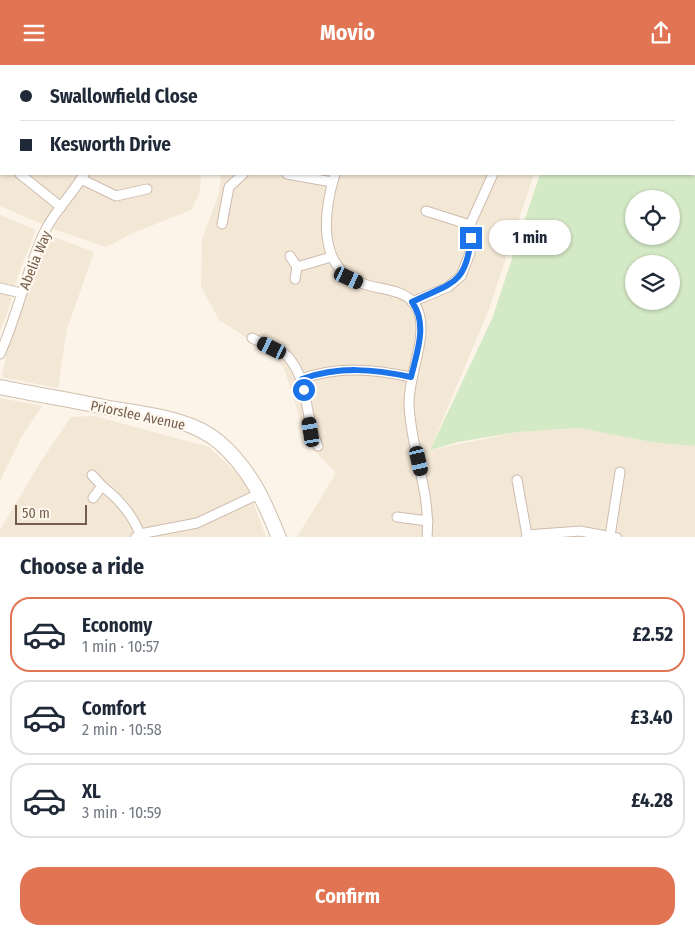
<!DOCTYPE html>
<html lang="en">
<head>
<meta charset="utf-8">
<style>
	:root { --surface:#fff; --page:#f6f6f7; --text:#1f2937; --muted:#747a83; --line:#e0e1e3; --accent:#e17452 }
	body { margin:0; font-family:"Fira Sans Condensed",sans-serif; background:var(--page); color:var(--text); height:100vh; display:flex; flex-direction:column; font-size:19px; white-space:nowrap }
	* { box-sizing:border-box; margin:0 }
	p { font-size:16px; color:var(--muted) }
	.icon { flex:none; width:28px; height:28px; fill:none; stroke:currentColor; stroke-width:2; stroke-linecap:round; stroke-linejoin:round }
	.map { position:relative; height:472px; overflow:hidden }
	.sheet { display:flex; flex-direction:column; background:var(--surface); flex:1 }
	.sheet>* { flex:none }
	.guide { position:absolute; left:0px; top:0px; width:695px; height:110px; box-shadow:0 1px 4px #0004; display:grid; align-content:center; height:110px; padding:0 20px; background:var(--surface) }
	.controls { position:absolute; left:625px; top:125px; display:grid; gap:10px }
	.controls a { display:grid; place-items:center; width:55px; height:55px; border-radius:50%; background:var(--surface); box-shadow:0 1px 4px #0004; font-size:25px }
	.scale { position:absolute; left:15px; bottom:12px; width:72px; box-sizing:border-box; padding-left:5px; border:2px solid #755c4c; border-top:0; font-size:14px; line-height:18px; white-space:nowrap; color:#755c4c; -webkit-text-stroke:4px #fef8ee; paint-order:stroke }
	.end { position:absolute; width:22px; height:22px; margin:-11px; border:6px solid #1a73e8; background:#fff; box-shadow:0 0 0 2px #fff }
	.from { border-radius:50% }
	.bubble { position:absolute; height:35px; border-radius:18px; background:var(--surface); box-shadow:0 1px 4px #0004; font-size:16px; font-weight:700; line-height:35px; text-align:center }
	.car { position:absolute; width:15px; height:30px; margin:-15px -8px; border-radius:6px; box-shadow:0 0 4px 1px #0007; background:linear-gradient(#222 24%,#8ab4d8 0 40%,#222 0 76%,#8ab4d8 0 86%,#222 0) }
	.guide b { display:flex; align-items:center; gap:18px; height:48px; font-size:19px }
	.guide b+b { border-top:1px solid var(--line) }
	.guide i { width:12px; height:12px; background:var(--text) }
	ul { padding:0; list-style:none }
	li { display:flex; align-items:center; gap:15px; height:75px; margin:0 10px 8px; padding:0 10px; border:2px solid var(--line); border-radius:20px }
	li div { flex:1 }
	li b { display:block; font-size:19px }
	li em { font-style:normal; font-weight:700 }
	li.selected { border-color:var(--accent) }
	li>.icon { width:45px; height:45px; stroke-width:1.5 }
	h2 { padding:0 20px; font-size:22px; line-height:60px }
	.cta { display:flex; gap:10px; margin-top:auto; padding:10px 20px }
	.cta a { flex:1; height:58px; border-radius:20px; background:var(--accent); color:#fff; font-size:20px; font-weight:700; line-height:58px; text-align:center }
	header { display:flex; justify-content:space-between; align-items:center; height:65px; padding:0 20px; background:var(--accent); color:#fff; font-size:22px; font-weight:700 }
	.map>svg:first-child { display:block }
</style>
</head>
<body>
<header><svg class="icon" aria-label="menu" viewBox="0 0 24 24"><path d="M4 6h16M4 12h16M4 18h16"/></svg>Movio<svg class="icon" aria-label="share" viewBox="0 0 24 24"><path d="M12 15V3M7 8l5-5 5 5M5 13v7h14v-7"/></svg></header>
<div class="map">
<svg width="695" height="473" viewBox="0 0 695 473">
	<rect width="100%" height="100%" fill="#fcf4e8"/>
	<g fill="#f3e7d6">
		<path d="M 0,0 L 208,0 L 1,1 L 1,109 L 201,109 L 200,127 L 191,145 L 133,168 L 106,182 L 54,164 L 0,141 Z"/>
		<path d="M 228,0 L 650,0 L 228,1 Z"/>
		<path d="M 221,109 L 534,109 L 489,244 L 430,385 L 518,367 L 578,363 L 657,378 L 695,381 L 695,472 L 297,472 L 336,408 L 308,379 L 284,303 L 269,287 L 219,255 L 201,222 L 202,174 L 219,129 Z"/>
		<path d="M 0,150 L 36,165 L 16,216 L 7,249 L 0,266 Z"/>
		<path d="M 51,171 L 94,187 L 67,264 L 58,323 L 2,312 L 6,291 L 36,204 Z"/>
		<path d="M 0,333 L 42,341 L 22,371 L 0,416 Z"/>
		<path d="M 94,351 L 209,382 L 246,417 L 266,472 L 0,473 L 0,465 L 43,393 L 71,352 Z"/>
	</g>
	<path fill="#f1e4f8" d="M 695,18 L 695,111 L 688,109 L 694,109 Z"/>
	<path fill="#d4e9c6" fill-rule="evenodd" d="M 540,109 L 688,109 L 695,111 L 695,381 L 657,378 L 578,363 L 518,367 L 458,377 L 430,385 L 492,254 ZM 634,134 L 671,134 L 671,171 L 634,171 ZM 634,199 L 671,199 L 671,236 L 634,236 Z"/>
	<g fill="none" stroke-linecap="round" stroke-linejoin="round">
		<defs>
			<g id="street">
				<path d="M 115,0 L 115,1"/>
				<path d="M 274,0 L 277,1"/>
				<path d="M 506,0 L 510,1"/>
				<path d="M 67,1 L 67,0"/>
				<path d="M 176,1 L 176,0"/>
				<path d="M 238,1 L 238,0"/>
				<path d="M 314,1 L 315,0"/>
				<path d="M 523,1 L 524,0"/>
				<path d="M 0,89 L 1,90"/>
				<path d="M 20,109 L 61,142"/>
				<path d="M 287,109 L 332,117"/>
				<path d="M 335,109 C 324,145 316,202 361,218 C 380,226 411,222 419,248 C 427,273 409,310 409,338 C 410,384 431,424 427,473"/>
				<path d="M 81,114 L 116,131 L 147,124"/>
				<path d="M 426,146 L 470,160"/>
				<path d="M 222,159 L 229,122 L 243,109"/>
				<path d="M 290,191 L 297,202 L 331,192"/>
				<path d="M 295,214 L 297,202"/>
				<path d="M 0,223 L 21,228"/>
				<path d="M 412,237 L 448,222 L 461,211 L 470,188 L 470,160 L 493,109"/>
				<path d="M 252,273 C 263,279 282,284 289,293 C 310,318 304,353 318,381"/>
				<path d="M 0,289 C 18,249 26,206 45,166 C 55,145 73,129 84,109"/>
				<path d="M 301,314 C 339,301 373,304 411,312"/>
				<path d="M 92,410 L 102,421 L 93,433"/>
				<path d="M 517,415 L 527,470"/>
				<path d="M 102,421 C 119,434 132,449 140,469 L 135,473"/>
				<path d="M 397,452 L 428,456"/>
				<path d="M 140,469 L 197,458 L 261,428"/>
				<path d="M 610,471 L 620,407"/>
				<path d="M 526,473 L 527,470 L 580,466 L 617,473"/>
			</g>
			<path id="secondary" d="M 0,322 C 35,329 70,335 104,342 C 141,349 190,352 219,377 C 250,404 264,435 279,473"/>
		</defs>
		<use href="#street" stroke="#cebcae" stroke-width="11"/>
		<use href="#secondary" stroke="#d2bfae" stroke-width="16"/>
		<use href="#street" stroke="#fff" stroke-width="9"/>
		<use href="#secondary" stroke="#fff" stroke-width="14"/>
	</g>
	<g fill="none" stroke-linecap="round" stroke-linejoin="round">
		<path stroke="#1a73e8" stroke-width="6" d="M 304,325 L 302,314 C 339,301 373,304 411,312 C 417,287 428,259 412,237 C 449,218 466,222 471,173"/>
	</g>
	<g text-anchor="middle" stroke-width="4.5" stroke-linejoin="round" paint-order="stroke">
		<g font-size="14" fill="#755c4c" stroke="#fef8ee">
			<text transform="translate(35 195) rotate(-68)" y="5">Abelia Way</text>
			<text transform="translate(138 350) rotate(12)" y="5">Priorslee Avenue</text>
		</g>
	</g>
</svg>
<div class="controls">
<a><svg class="icon" aria-label="locate" viewBox="0 0 24 24"><circle cx="12" cy="12" r="6"/><path d="M12 2v4M12 18v4M2 12h4M18 12h4"/></svg></a>
<a><svg class="icon" aria-label="layers" viewBox="0 0 24 24"><path d="M12 4l9 5-9 5-9-5zM3 14l9 5 9-5"/></svg></a>
</div>
<div class="scale">50 m</div>
<i class="end from" style="left:304px;top:325px"></i>
<i class="end" style="left:471px;top:173px"></i>
<div class="bubble" style="left:489px;top:155px;width:82px">1 min</div>
<i class="car" style="left:349px;top:213px;rotate:115deg"></i>
<i class="car" style="left:272px;top:283px;rotate:296deg"></i>
<i class="car" style="left:311px;top:367px;rotate:351deg"></i>
<i class="car" style="left:419px;top:396px;rotate:167deg"></i>
<div class="guide">
<b><i class="from"></i>Swallowfield Close</b>
<b><i></i>Kesworth Drive</b>
</div>
</div>
<section class="sheet">
<h2>Choose a ride</h2>
<ul>
<li class="selected"><svg class="icon" aria-label="car" viewBox="0 0 24 24"><path d="M5 17H2v-5l4-1 3-4h7l3 4 3 1v5h-3M9 17h6M6 11h13"/><circle cx="7" cy="17" r="2"/><circle cx="17" cy="17" r="2"/></svg><div><b>Economy</b><p>1 min · 10:57</p></div><em>£2.52</em></li>
<li><svg class="icon" aria-label="car" viewBox="0 0 24 24"><path d="M5 17H2v-5l4-1 3-4h7l3 4 3 1v5h-3M9 17h6M6 11h13"/><circle cx="7" cy="17" r="2"/><circle cx="17" cy="17" r="2"/></svg><div><b>Comfort</b><p>2 min · 10:58</p></div><em>£3.40</em></li>
<li><svg class="icon" aria-label="car" viewBox="0 0 24 24"><path d="M5 17H2v-5l4-1 3-4h7l3 4 3 1v5h-3M9 17h6M6 11h13"/><circle cx="7" cy="17" r="2"/><circle cx="17" cy="17" r="2"/></svg><div><b>XL</b><p>3 min · 10:59</p></div><em>£4.28</em></li>
</ul>
<div class="cta"><a>Confirm</a></div>
</section>
</body>
</html>
